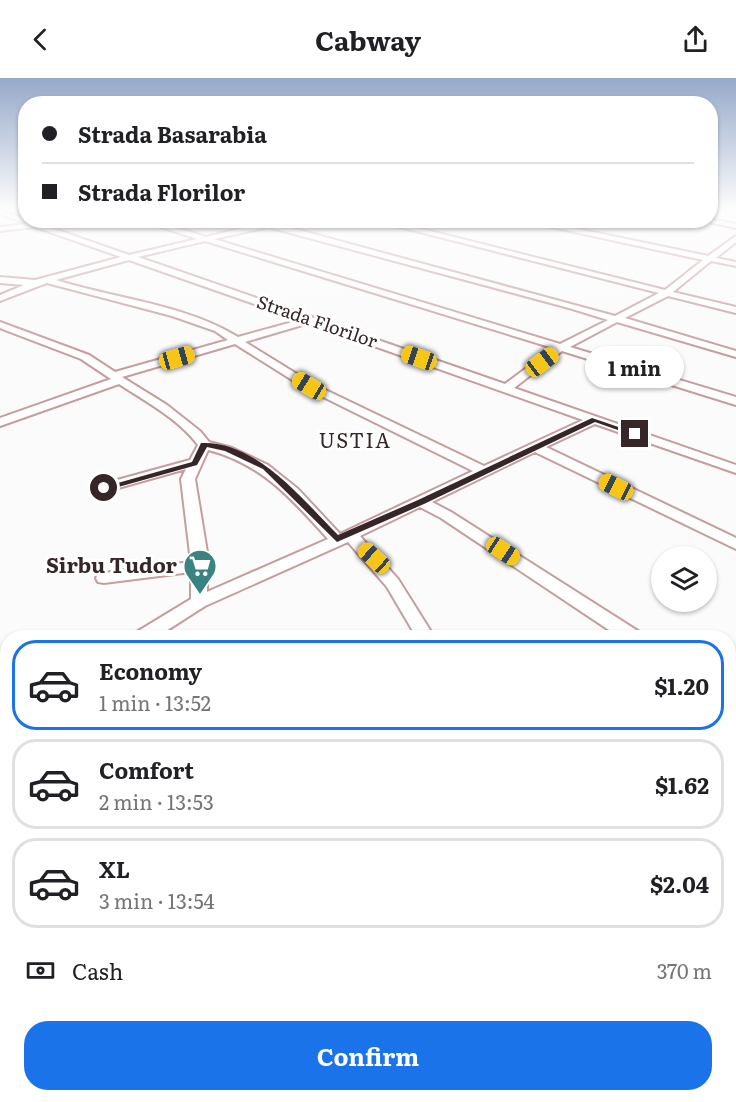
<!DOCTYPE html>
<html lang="en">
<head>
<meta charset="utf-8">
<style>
	:root { --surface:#fff; --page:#f6f6f6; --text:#202124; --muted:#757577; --line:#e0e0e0; --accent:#1a73e8 }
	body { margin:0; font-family:Literata,serif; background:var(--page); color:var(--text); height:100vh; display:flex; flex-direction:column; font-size:22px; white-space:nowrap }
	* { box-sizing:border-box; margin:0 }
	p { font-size:20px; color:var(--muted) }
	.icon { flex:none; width:33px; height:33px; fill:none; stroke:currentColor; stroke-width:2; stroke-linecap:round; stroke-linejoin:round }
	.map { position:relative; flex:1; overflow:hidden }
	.side { position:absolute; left:0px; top:552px; width:736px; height:472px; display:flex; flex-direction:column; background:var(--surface); border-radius:24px 24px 0 0; box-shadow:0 2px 4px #0004 }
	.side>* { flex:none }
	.top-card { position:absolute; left:18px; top:18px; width:700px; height:132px; border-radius:24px; box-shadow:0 2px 4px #0004; display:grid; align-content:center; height:132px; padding:0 24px; background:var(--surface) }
	.tools { position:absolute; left:651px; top:468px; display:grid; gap:12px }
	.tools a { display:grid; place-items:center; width:66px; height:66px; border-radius:50%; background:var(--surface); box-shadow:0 2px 4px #0004; font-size:30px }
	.end { position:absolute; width:27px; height:27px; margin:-14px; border:8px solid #362627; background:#fff; box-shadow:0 0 0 3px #fff }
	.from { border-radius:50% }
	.bubble { position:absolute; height:42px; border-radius:21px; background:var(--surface); box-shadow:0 2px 4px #0004; font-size:20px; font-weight:700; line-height:42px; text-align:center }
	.car { position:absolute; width:18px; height:36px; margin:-18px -9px; border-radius:8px; box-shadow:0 0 4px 2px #0007; background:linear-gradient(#f5c518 24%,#345 0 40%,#f5c518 0 76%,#345 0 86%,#f5c518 0) }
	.top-card b { display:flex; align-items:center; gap:21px; height:57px; font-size:22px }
	.top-card b+b { border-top:2px solid var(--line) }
	.top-card i { width:15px; height:15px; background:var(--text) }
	ul { padding:10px 0 0; list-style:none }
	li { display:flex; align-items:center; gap:18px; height:90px; margin:0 12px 9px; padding:0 12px; border:3px solid var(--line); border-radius:24px }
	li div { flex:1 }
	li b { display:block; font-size:22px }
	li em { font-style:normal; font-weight:700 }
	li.on { border-color:var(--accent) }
	li>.icon { width:54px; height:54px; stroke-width:1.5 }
	.pay { display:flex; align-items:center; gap:15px; height:66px; padding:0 24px; font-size:22px }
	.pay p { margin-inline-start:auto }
	.action { display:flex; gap:12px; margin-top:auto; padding:12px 24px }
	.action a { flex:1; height:69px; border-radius:24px; background:var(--accent); color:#fff; font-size:24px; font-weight:700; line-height:69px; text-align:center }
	header { display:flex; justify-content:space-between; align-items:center; height:78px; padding:0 24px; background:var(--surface); font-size:27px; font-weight:700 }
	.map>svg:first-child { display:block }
</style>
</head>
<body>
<header><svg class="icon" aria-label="back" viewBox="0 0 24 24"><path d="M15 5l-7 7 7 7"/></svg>Cabway<svg class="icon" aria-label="share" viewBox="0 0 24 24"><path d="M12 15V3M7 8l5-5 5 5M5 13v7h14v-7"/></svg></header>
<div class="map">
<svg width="736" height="1024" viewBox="0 0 736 1024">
	<rect width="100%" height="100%" fill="#fbfbfb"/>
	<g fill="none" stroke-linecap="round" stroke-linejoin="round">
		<defs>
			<path id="service" d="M 74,1017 L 88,1017 L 85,1024 L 71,1024 Z"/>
			<g id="minor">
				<path d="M 0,132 L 129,177 L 197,161 L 140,142 L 152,142 L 206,159 L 259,146 L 249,142 L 262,142 L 615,238 L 659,215 L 372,142 L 386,142 L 665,212 L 703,182 L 519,142 L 535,142 L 708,178 L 736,158 L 736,164 L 716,180 L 736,184 L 736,188 L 711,183 L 673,214 L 736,229 L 736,235 L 668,218 L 625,240 L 736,273 L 736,279 L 617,244 L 570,269 L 736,319 L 736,327 L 562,273 L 514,310 L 736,387 L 736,395 L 595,346 L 546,369 L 736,460 L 736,471 L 535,374 L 432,424 L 451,434 L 641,555 L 644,560 L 621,560 L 441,440 L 420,429 L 360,458 L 398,501 L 435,560 L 417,560 L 387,509 L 348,464 L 205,528 L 155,560 L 132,560 L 135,555 L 191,521 L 191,494 L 104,505 L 98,504 L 96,500 L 98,496 L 104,495 L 191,484 L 181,401 L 186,391 L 104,414 L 97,410 L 99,407 L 190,382 L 198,367 C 179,341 145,323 119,306 L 0,348 L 0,340 L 111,301 L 81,281 L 0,250 L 0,244 L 89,277 L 115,294 L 228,262 L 215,253 L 172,238 L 47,205 L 0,223 L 0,217 L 24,207 L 0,205 L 0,199 L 35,202 L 121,179 L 35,149 L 0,153 L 0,149 L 28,146 L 0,136 ZM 268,149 L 569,230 L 608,242 L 560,266 L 214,161 ZM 205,163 L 553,270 L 505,306 L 138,179 ZM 129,182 L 300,242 L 238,259 C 184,226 116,221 56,202 ZM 309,245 L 583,342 L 484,388 L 313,306 L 245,264 ZM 235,266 L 305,310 L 473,393 L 340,456 L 298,411 L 268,387 L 232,370 L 209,364 L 200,353 L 167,327 L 122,299 ZM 208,372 C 261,385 293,422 328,461 L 207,514 L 207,474 L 195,401 Z"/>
				<path d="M 711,141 L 736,146 L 736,150 L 700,142 Z"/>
				<path d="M 729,619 L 736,622 L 736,640 L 729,637 Z"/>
				<path d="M 8,623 L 8,640 L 0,643 L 0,626 Z"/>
				<path d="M 736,970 L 736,1009 L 729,1011 L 729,973 Z"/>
				<path d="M 729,1015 L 730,1017 L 727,1024 L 695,1024 L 698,1017 Z"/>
				<path d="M 516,1017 L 546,1017 L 549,1024 L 519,1024 Z"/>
			</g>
		</defs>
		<use href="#service" stroke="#c69d9f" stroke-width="3"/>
		<use href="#minor" stroke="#c69d9f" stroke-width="4"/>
		<use href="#service" fill="#fff" fill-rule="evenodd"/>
		<use href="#minor" fill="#fff" fill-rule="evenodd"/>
	</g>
	<linearGradient id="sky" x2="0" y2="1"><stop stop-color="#96a9c9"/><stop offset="0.48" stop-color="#fdfdfd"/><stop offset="1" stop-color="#fdfdfd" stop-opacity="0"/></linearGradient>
	<rect width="736" height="274" fill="url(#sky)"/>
	<path fill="#362627" d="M 592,340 L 639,356 L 632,357 L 595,344 L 424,426 L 337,464 L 263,391 L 225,373 L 207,369 L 197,387 L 104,413 L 100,410 L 192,384 L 201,365 C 256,362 303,422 338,457 L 418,422 Z"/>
	<defs>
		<symbol id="supermarket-pin" viewBox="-11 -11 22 30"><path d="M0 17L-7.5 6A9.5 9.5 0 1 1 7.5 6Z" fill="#3a8383" stroke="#fff"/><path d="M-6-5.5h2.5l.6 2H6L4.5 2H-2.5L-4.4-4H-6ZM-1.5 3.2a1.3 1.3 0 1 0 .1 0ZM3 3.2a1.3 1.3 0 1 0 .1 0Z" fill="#fff"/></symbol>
	</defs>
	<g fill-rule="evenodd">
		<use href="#supermarket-pin" x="181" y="469" width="38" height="52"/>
	</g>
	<g text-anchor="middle" stroke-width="6" stroke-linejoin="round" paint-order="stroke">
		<g font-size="18" fill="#362627" stroke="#fff">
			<text transform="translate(317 244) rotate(19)" y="6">Strada Florilor</text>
		</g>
		<g font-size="20" letter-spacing="1.5" fill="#362627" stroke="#fff">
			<text x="355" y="370">USTIA</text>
		</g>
		<g font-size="21" font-weight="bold" fill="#362627" stroke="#fff" text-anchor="end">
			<text x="177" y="495">Sirbu Tudor</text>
		</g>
	</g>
</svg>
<div class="tools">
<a><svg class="icon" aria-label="layers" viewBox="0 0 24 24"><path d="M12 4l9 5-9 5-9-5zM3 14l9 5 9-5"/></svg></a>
</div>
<i class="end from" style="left:104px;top:410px"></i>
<i class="end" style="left:635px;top:356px"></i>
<div class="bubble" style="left:585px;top:268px;width:99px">1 min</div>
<i class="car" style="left:177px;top:280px;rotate:74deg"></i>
<i class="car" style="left:419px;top:280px;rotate:289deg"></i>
<i class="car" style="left:542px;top:284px;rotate:53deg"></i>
<i class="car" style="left:309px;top:308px;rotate:301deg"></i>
<i class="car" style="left:616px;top:409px;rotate:296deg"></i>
<i class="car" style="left:503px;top:473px;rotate:123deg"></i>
<i class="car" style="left:374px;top:480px;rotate:312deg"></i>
<div class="top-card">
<b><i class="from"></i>Strada Basarabia</b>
<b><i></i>Strada Florilor</b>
</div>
<section class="side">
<ul>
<li class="on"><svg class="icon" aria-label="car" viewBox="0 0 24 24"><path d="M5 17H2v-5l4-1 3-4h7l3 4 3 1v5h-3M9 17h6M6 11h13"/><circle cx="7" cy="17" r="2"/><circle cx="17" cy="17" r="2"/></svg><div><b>Economy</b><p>1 min · 13:52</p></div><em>$1.20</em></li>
<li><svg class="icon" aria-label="car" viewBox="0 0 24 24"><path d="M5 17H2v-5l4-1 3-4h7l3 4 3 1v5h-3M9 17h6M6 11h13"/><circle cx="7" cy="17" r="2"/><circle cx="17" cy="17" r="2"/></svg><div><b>Comfort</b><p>2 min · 13:53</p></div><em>$1.62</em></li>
<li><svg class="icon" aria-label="car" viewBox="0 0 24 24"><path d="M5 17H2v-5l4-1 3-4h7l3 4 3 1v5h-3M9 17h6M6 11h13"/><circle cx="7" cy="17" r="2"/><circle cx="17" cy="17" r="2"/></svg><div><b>XL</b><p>3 min · 13:54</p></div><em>$2.04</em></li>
</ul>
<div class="pay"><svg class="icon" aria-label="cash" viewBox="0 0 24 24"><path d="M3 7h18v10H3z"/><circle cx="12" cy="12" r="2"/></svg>Cash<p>370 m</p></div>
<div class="action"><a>Confirm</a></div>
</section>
</div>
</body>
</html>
